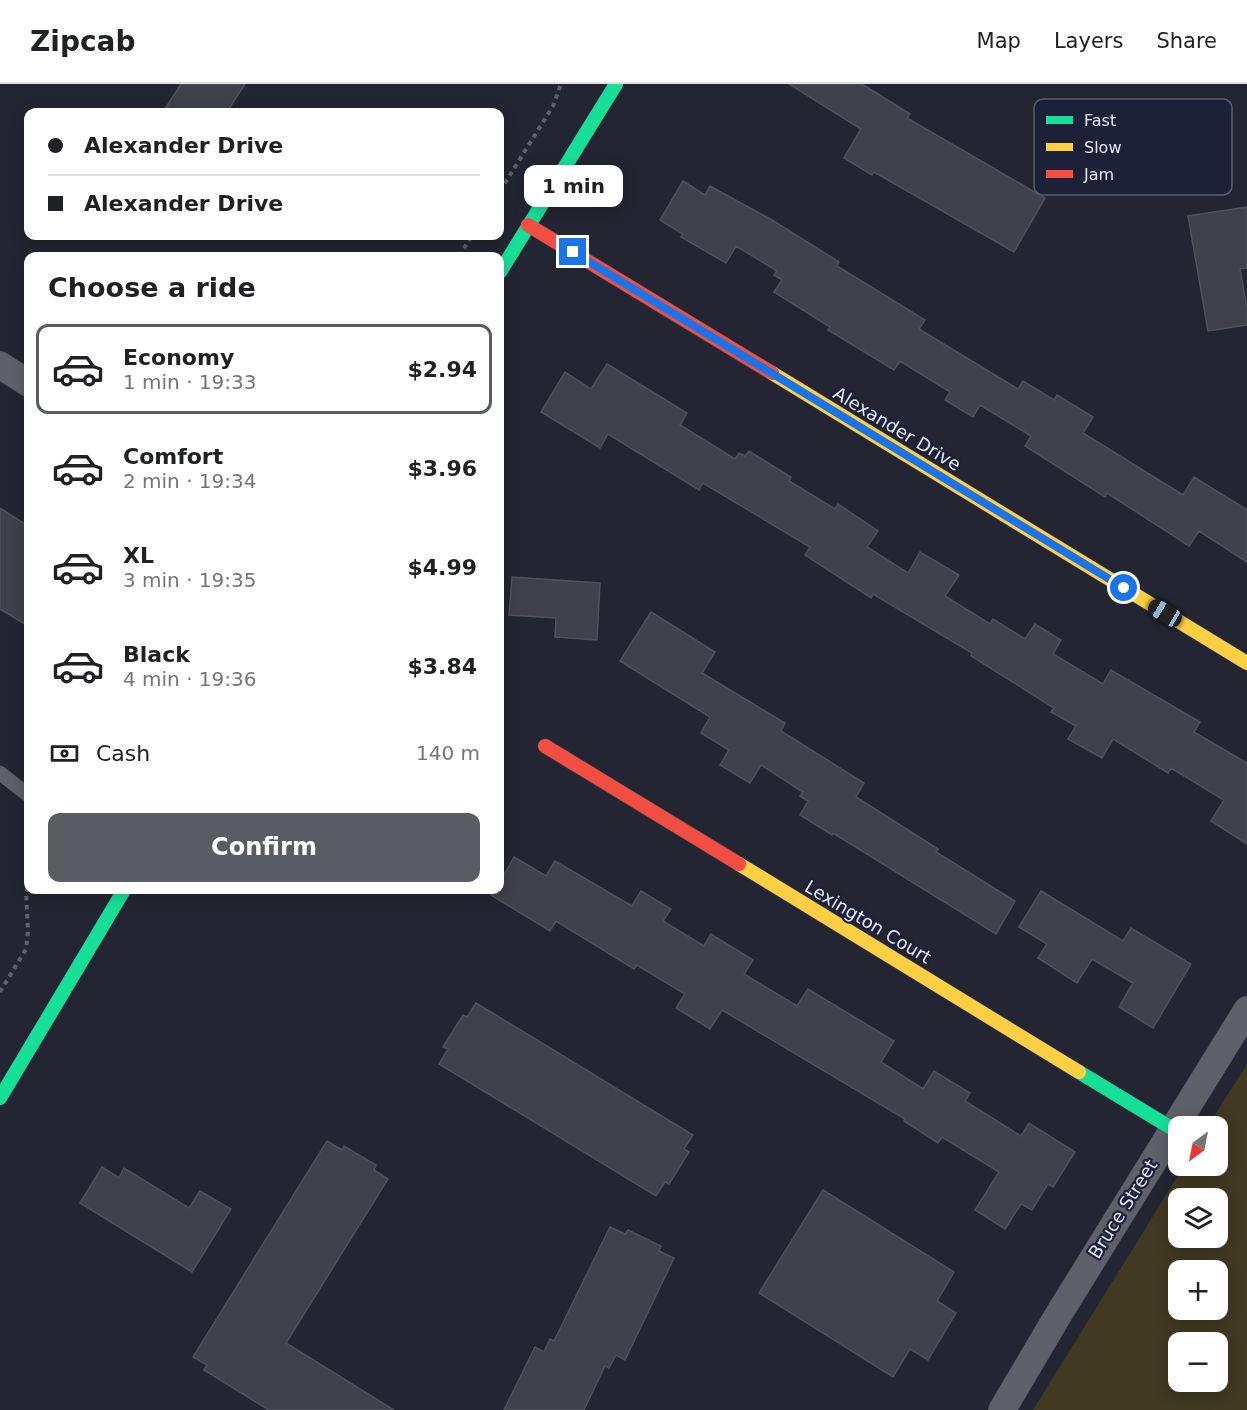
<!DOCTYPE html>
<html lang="en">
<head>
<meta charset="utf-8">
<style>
	:root { --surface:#fff; --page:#f6f6f6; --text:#202124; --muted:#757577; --line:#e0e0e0; --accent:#5a5c64 }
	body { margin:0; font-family:"DejaVu Sans",sans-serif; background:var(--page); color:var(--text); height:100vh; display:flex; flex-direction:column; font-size:22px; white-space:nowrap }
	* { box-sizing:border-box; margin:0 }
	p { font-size:20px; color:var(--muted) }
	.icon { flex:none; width:33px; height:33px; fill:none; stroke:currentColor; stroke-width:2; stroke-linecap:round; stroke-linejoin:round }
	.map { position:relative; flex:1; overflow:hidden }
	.sheet { position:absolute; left:24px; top:168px; width:480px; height:642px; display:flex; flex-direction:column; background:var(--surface); border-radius:12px; box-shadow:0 3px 15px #0003 }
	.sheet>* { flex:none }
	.guide { position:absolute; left:24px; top:24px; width:480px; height:132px; border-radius:12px; box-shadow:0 3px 15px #0003; display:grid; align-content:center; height:132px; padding:0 24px; background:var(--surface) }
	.needle { width:39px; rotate:212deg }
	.controls { position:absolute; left:1168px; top:1032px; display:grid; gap:12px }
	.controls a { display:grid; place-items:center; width:60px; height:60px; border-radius:12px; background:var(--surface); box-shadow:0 3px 15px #0003; font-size:30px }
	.end { position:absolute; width:27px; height:27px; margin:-14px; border:8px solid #1a73e8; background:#fff; box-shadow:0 0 0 3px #fff }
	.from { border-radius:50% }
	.bubble { position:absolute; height:42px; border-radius:12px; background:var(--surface); box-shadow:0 3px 15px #0003; font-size:20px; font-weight:600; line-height:42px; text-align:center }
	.car { position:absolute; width:18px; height:36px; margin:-18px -9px; border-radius:8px; box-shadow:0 0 4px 2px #0007; background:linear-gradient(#222 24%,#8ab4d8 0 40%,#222 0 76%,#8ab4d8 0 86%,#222 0) }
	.guide b { display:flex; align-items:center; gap:21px; height:57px; font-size:22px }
	.guide b+b { border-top:2px solid var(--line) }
	.guide i { width:15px; height:15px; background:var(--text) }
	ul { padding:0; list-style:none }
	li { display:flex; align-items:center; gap:18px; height:90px; margin:0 12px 9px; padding:0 12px; border:3px solid transparent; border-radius:12px }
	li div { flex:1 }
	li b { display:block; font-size:22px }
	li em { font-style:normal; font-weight:600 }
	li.current { border-color:var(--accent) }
	li>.icon { width:54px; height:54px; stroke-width:1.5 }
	h2 { padding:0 24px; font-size:27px; line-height:72px }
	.pay { display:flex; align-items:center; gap:15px; height:66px; padding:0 24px; font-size:22px }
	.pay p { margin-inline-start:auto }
	.button { display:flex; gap:12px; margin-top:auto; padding:12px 24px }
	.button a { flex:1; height:69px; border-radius:12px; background:var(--accent); color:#fff; font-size:24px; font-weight:600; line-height:69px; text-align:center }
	header { display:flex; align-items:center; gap:36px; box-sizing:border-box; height:84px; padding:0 30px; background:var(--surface); border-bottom:2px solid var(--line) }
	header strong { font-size:28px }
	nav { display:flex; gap:33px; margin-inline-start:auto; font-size:21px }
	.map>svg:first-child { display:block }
</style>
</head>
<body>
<header>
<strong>Zipcab</strong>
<nav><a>Map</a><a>Layers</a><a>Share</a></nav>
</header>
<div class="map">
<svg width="1247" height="1326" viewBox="0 0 1247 1326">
	<rect width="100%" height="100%" fill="#232532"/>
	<path fill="#413921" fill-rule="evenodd" d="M 1247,980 L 1247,1326 L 1033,1326 L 1184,1082 L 1218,1082 L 1218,1042 L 1208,1042 ZM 1179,1114 L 1218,1114 L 1218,1154 L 1179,1154 ZM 1179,1186 L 1218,1186 L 1218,1226 L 1179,1226 ZM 1179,1258 L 1218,1258 L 1218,1298 L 1179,1298 Z"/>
	<g fill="#40414c" stroke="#4f515c" stroke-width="1.5">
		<path d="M 181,0 L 245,0 L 227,28 L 163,28 Z"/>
		<path d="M 789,0 L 862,0 L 910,30 L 907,34 L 1045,114 L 1014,168 L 874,88 L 872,91 L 844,74 L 861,45 Z"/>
		<path d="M 683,97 L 705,111 L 710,102 L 772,136 L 839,178 L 837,182 L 925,236 L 919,245 L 1018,305 L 1023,297 L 1054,316 L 1057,311 L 1093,333 L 1083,349 L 1183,411 L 1194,393 L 1247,426 L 1247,478 L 1199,447 L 1189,462 L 1107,409 L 1105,413 L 1025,362 L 1031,352 L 980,321 L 973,333 L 945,316 L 950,308 L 900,277 L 894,286 L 828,246 L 830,243 L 774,208 L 782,196 L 774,191 L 777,187 L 736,162 L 726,179 L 681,153 L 683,150 L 660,136 Z"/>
		<path d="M 1247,123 L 1247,184 L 1240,185 L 1247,224 L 1247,241 L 1208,247 L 1188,132 Z"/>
		<path d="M 607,280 L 687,329 L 680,341 L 735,375 L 739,369 L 745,372 L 749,367 L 791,393 L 789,397 L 835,425 L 838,420 L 878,447 L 867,463 L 908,489 L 920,468 L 959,491 L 945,512 L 990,540 L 993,535 L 1025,555 L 1035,540 L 1061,556 L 1053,570 L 1103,600 L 1111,586 L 1200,638 L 1194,648 L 1247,679 L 1247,760 L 1211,737 L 1224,716 L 1171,684 L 1168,689 L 1113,655 L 1102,674 L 1068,655 L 1076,642 L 1051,628 L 1054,624 L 971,572 L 972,569 L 873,510 L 871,514 L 805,471 L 810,463 L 703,399 L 699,406 L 608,350 L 600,364 L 541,328 L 565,288 L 591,305 Z"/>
		<path d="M 0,424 L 28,442 L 28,542 L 0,525 Z"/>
		<path d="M 512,493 L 600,499 L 597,556 L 555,553 L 556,534 L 509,531 Z"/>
		<path d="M 651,528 L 715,568 L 702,589 L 785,639 L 781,647 L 864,699 L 856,713 L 938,765 L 936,768 L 1015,817 L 996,850 L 833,749 L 832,751 L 800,731 L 808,717 L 800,712 L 803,708 L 761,681 L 750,699 L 720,681 L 729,666 L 701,649 L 710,633 L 620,577 Z"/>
		<path d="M 514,773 L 546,792 L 555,777 L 632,822 L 641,807 L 671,825 L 663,837 L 704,862 L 711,850 L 753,876 L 744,890 L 797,922 L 808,905 L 894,957 L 881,978 L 923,1005 L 934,987 L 970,1009 L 965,1017 L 1021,1052 L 1029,1039 L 1075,1068 L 1053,1103 L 1048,1100 L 1032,1126 L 1021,1120 L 1005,1145 L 975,1126 L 999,1088 L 942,1053 L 938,1059 L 904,1037 L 905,1035 L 722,926 L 710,945 L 676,924 L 685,910 L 637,881 L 634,885 L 556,837 L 550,847 L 491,811 L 495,806 L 500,806 L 500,798 Z"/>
		<path d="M 1041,807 L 1123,857 L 1131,844 L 1191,880 L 1153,944 L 1119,923 L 1133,899 L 1092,875 L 1077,899 L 1038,874 L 1047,860 L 1019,843 Z"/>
		<path d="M 476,919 L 693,1051 L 684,1065 L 689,1068 L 669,1100 L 665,1098 L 656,1112 L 439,980 L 448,965 L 443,963 L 463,931 L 467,933 Z"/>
		<path d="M 327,1057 L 342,1066 L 344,1062 L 376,1081 L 374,1086 L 388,1095 L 286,1259 L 394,1326 L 269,1326 L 204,1286 L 207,1281 L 193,1273 Z"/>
		<path d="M 102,1083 L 119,1094 L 124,1084 L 189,1124 L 200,1107 L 231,1125 L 192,1188 L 80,1119 Z"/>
		<path d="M 823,1106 L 954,1188 L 937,1217 L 956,1229 L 928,1276 L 910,1265 L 893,1293 L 759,1209 Z"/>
		<path d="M 610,1143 L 625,1150 L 628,1146 L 661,1162 L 659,1167 L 674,1174 L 625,1276 L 616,1271 L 609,1284 L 605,1282 L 584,1326 L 504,1326 L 535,1263 L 544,1268 L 550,1255 L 554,1257 Z"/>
	</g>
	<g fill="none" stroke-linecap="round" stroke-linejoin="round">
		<defs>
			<path id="lane" d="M 0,689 L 28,711"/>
			<g id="street">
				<path d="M 0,281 L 28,299"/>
				<path d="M 1002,1326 L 1060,1228 L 1247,926"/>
			</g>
			<g id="fast">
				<path d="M 500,188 L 616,0"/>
				<path d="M 1079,988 L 1173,1045"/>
				<path d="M 0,1014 L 124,806"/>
			</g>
			<g id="slow">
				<path d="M 772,289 L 1247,579"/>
				<path d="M 739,780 L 1079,988"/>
			</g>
			<g id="jam">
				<path d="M 528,141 L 772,289"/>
				<path d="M 545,662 L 739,780"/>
			</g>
		</defs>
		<use href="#lane" stroke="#41424d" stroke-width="15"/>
		<use href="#street" stroke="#41424d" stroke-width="28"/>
		<use href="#fast" stroke="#41424d" stroke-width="15"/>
		<use href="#slow" stroke="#41424d" stroke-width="15"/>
		<use href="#jam" stroke="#41424d" stroke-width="15"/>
		<g stroke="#5e6069" stroke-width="4" stroke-dasharray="4.5 4.5" stroke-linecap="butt">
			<path d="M 500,107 L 553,22 L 561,0"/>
			<path d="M 459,172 L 472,152"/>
			<path d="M 0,908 L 26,865 L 28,847 L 26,808 L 28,803"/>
		</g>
		<use href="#lane" stroke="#5e606a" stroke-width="14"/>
		<use href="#street" stroke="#5e606a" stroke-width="27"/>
		<use href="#fast" stroke="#16e098" stroke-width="14"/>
		<use href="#slow" stroke="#ffcf43" stroke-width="14"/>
		<use href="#jam" stroke="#f24e42" stroke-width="14"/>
	</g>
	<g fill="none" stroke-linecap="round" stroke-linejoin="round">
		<path stroke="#1a73e8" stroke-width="8" d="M 573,168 L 1124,504"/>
	</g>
	<g text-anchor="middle" stroke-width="4.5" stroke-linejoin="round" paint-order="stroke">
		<g font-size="18" fill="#e4e7f7" stroke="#1d2138">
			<text transform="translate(897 345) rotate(31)" y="6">Alexander Drive</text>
			<text transform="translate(868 838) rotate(31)" y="6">Lexington Court</text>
			<text transform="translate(1123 1125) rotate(-58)" y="6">Bruce Street</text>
		</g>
	</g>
	<rect x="1034" y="15" width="198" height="96" rx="9" fill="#1d2138" stroke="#595c71" stroke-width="1.5"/>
	<rect x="1046" y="32" width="27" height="8" fill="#16e098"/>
	<rect x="1046" y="59" width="27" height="8" fill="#ffcf43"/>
	<rect x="1046" y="86" width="27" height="8" fill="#f24e42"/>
	<g font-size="16" fill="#e4e7f7">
		<text x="1084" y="42">Fast</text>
		<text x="1084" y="69">Slow</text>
		<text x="1084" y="96">Jam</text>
	</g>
</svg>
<div class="controls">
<a><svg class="needle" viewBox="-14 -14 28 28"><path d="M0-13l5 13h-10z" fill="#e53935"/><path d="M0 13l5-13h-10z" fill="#757577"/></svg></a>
<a><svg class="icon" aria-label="layers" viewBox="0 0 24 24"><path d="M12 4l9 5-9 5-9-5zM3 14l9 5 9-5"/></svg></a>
<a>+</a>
<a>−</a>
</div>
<i class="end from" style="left:1124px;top:504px"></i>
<i class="end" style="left:573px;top:168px"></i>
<div class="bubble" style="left:524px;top:81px;width:99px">1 min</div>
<i class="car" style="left:1165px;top:529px;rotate:301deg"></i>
<div class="guide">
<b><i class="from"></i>Alexander Drive</b>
<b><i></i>Alexander Drive</b>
</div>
<section class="sheet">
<h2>Choose a ride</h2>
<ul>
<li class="current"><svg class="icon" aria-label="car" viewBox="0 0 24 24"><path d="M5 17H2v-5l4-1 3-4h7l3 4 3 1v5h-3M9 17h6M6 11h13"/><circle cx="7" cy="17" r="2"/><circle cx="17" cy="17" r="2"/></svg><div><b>Economy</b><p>1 min · 19:33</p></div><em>$2.94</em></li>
<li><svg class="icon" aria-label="car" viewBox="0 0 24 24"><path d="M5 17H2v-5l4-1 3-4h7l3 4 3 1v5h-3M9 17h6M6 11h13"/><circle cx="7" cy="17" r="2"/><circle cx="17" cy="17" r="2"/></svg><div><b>Comfort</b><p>2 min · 19:34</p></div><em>$3.96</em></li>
<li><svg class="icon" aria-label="car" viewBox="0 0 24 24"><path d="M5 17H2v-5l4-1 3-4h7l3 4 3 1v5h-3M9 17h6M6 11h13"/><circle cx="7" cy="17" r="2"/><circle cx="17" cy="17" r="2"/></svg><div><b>XL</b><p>3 min · 19:35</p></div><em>$4.99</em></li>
<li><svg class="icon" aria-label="car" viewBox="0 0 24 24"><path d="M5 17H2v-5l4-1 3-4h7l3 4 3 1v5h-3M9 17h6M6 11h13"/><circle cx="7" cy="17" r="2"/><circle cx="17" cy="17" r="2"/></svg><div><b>Black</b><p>4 min · 19:36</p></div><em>$3.84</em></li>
</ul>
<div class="pay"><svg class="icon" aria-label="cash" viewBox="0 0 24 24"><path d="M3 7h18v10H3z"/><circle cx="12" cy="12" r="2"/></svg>Cash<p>140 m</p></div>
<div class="button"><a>Confirm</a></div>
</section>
</div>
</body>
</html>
